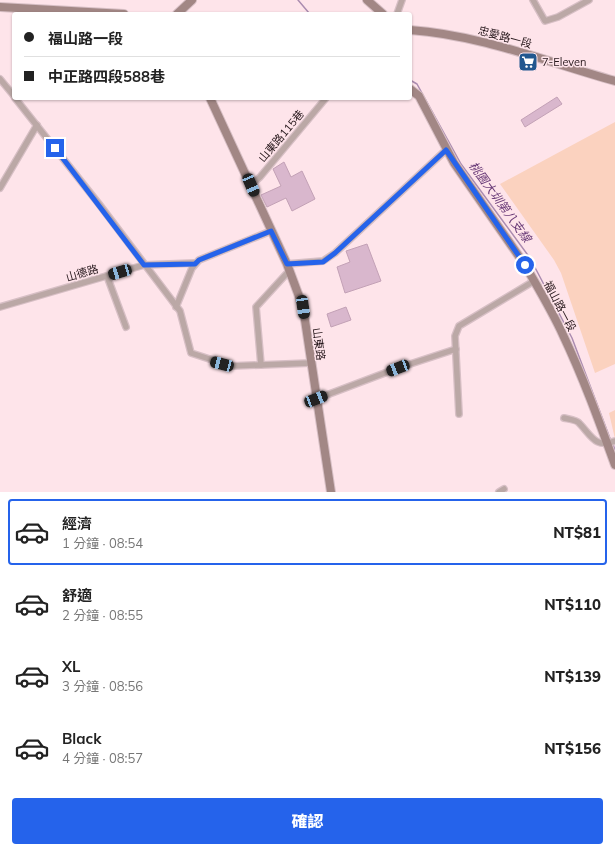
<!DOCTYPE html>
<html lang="zh-TW">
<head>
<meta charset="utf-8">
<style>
	:root { --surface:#fff; --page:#f2f2f2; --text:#222; --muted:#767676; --line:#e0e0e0; --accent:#2563eb }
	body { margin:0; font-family:Mulish,"Noto Sans TC",sans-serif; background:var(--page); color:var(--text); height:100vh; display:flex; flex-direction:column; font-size:15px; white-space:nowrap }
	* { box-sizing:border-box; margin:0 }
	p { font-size:13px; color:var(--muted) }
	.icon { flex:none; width:22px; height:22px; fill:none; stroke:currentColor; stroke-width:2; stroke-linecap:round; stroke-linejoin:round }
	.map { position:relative; height:492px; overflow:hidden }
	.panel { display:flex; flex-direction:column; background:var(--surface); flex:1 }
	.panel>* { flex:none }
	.guide { position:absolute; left:12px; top:12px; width:400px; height:88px; border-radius:4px; box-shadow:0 1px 3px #0004; display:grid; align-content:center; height:88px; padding:0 12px; background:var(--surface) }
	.end { position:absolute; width:18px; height:18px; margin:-9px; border:5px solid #2563eb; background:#fff; box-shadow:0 0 0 2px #fff }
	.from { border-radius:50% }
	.car { position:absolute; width:12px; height:24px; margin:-12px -6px; border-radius:5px; box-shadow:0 0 3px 1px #0007; background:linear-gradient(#222 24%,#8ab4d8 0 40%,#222 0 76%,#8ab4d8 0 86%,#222 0) }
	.guide b { display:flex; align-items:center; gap:14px; height:38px; font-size:15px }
	.guide b+b { border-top:1px solid var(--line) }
	.guide i { width:10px; height:10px; background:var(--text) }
	ul { padding:7px 0 0; list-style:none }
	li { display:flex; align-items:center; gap:12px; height:66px; margin:0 8px 6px; padding:0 4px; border:2px solid transparent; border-radius:4px }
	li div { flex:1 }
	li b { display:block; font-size:15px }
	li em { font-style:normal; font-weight:800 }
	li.active { border-color:var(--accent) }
	li>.icon { width:36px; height:36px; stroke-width:1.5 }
	.primary-button { display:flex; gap:8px; margin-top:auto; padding:8px 12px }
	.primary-button a { flex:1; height:46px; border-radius:4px; background:var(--accent); color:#fff; font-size:16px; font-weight:800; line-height:46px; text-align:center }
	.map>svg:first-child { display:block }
</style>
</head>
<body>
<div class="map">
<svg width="615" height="492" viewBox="0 0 615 492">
	<rect width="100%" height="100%" fill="#fee4ea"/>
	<g fill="#fbd2bf">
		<path d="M 615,122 L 615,364 L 595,373 L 561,273 L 554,260 L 500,184 Z"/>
		<path d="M 615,410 L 615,439 L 609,413 Z"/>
	</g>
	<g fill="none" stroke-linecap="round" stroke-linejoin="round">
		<g stroke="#ab8cb0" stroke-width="1.5">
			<path d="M 298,0 L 309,13"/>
			<path d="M 410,80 L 417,84 L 461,164 L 530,258 L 572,338 L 611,441"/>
			<path d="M 613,444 L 615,450"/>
		</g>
	</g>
	<g fill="#d9b7cd" stroke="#c3a1b6">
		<path d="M 557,97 L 562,104 L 525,127 L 521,120 Z"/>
		<path d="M 284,162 L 291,177 L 302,171 L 315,199 L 292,211 L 286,198 L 267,207 L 261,195 L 281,186 L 273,169 Z"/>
		<path d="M 367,244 L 381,281 L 345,293 L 337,267 L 350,262 L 346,251 Z"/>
		<path d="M 346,307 L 351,320 L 331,327 L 327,314 Z"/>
	</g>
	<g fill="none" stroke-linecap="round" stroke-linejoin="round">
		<defs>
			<g id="street">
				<path d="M 533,0 L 545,21 L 558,17 L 589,0"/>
				<path d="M 397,14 L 402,0"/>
				<path d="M 0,79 L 14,96"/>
				<path d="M 15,98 L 99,204 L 180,311 L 191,353 L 231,366 L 311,363"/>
				<path d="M 251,185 L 260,177 L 326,98"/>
				<path d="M 0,188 L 37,125"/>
				<path d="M 287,264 L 323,261 L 335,253 L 446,150"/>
				<path d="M 107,276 L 126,327"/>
				<path d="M 0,307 L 144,265 L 195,263"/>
				<path d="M 176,307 L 192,268 L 199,260 L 271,231"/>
				<path d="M 261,365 L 256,307 L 289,271"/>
				<path d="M 316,399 L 398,368 L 456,349"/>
				<path d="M 459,414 L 455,336 L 459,326 L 534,281"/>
				<path d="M 564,418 C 568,419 577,420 579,423 C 591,435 595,449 615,441"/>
				<path d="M 499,492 L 504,489"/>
			</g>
			<g id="secondary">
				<path d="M 367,0 L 383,14"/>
				<path d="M 0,7 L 124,14"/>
				<path d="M 177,14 L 192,0"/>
				<path d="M 410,30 C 481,35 547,62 615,81"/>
				<path d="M 410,89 L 419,96 L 454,163 L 525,265 C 538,288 552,311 563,335 C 583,377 599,421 615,465"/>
				<path d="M 210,98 L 287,264 L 303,307 L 331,492"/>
			</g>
		</defs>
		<use href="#street" stroke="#d7bfc5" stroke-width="8"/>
		<use href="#secondary" stroke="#d7bfc5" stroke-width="10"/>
		<use href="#street" stroke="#bba8a6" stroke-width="5.5"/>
		<use href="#secondary" stroke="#a28785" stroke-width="8"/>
	</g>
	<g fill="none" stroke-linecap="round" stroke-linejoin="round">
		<path stroke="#2563eb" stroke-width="5" d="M 55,148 L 144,265 L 195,264 L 199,260 L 271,231 L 287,264 L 323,262 L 335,253 L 446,150 L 525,265"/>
	</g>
	<defs>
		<symbol id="supermarket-square" viewBox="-11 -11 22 22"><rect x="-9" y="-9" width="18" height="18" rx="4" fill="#21578f" stroke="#fee4ea"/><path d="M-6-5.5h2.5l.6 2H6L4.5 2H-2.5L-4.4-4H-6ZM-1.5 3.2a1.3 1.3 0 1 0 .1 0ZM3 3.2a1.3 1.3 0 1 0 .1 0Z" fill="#fff"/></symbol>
	</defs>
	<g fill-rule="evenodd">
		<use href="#supermarket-square" x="517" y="51" width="22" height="22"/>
	</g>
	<g text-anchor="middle" stroke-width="3" stroke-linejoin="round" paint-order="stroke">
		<g font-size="11" fill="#27181c" stroke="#fee4ea">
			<text transform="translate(505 37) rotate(15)" y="4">忠愛路一段</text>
			<text transform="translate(281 136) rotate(-50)" y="4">山東路115巷</text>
			<text transform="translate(82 273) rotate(-16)" y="4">山德路</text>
			<text transform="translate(560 306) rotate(62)" y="4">福山路一段</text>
			<text transform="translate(319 344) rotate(82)" y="4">山東路</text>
		</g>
		<g font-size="11" fill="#27181c" stroke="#fee4ea" text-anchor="start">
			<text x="542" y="66">7-Eleven</text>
		</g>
		<g font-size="12" font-style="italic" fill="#6a3b78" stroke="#fee4ea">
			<text transform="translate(500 202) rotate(54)" y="4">桃園大圳第八支線</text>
		</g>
	</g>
</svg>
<i class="end from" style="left:525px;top:265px"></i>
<i class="end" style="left:55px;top:148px"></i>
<i class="car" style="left:251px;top:185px;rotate:157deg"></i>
<i class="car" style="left:120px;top:272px;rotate:254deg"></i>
<i class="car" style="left:303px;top:307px;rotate:172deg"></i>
<i class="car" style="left:222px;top:364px;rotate:285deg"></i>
<i class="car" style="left:398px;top:368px;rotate:249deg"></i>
<i class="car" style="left:316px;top:399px;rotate:69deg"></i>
<div class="guide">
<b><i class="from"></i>福山路一段</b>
<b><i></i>中正路四段588巷</b>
</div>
</div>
<section class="panel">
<ul>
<li class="active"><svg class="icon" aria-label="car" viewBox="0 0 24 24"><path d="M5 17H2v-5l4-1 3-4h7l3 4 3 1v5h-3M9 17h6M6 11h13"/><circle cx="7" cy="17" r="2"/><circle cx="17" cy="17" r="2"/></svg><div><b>經濟</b><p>1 分鐘 · 08:54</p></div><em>NT$81</em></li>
<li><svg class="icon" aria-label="car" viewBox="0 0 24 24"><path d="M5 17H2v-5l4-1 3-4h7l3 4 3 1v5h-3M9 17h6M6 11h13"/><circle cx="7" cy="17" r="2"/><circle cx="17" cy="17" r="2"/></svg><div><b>舒適</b><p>2 分鐘 · 08:55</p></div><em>NT$110</em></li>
<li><svg class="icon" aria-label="car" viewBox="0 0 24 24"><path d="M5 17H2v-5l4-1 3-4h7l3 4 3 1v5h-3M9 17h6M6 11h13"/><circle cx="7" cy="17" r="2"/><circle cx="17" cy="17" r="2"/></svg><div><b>XL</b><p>3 分鐘 · 08:56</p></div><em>NT$139</em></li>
<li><svg class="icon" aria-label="car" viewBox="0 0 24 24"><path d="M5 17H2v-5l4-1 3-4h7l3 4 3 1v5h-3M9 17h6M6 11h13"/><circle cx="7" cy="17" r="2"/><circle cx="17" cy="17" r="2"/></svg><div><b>Black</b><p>4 分鐘 · 08:57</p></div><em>NT$156</em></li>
</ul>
<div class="primary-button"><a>確認</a></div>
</section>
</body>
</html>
